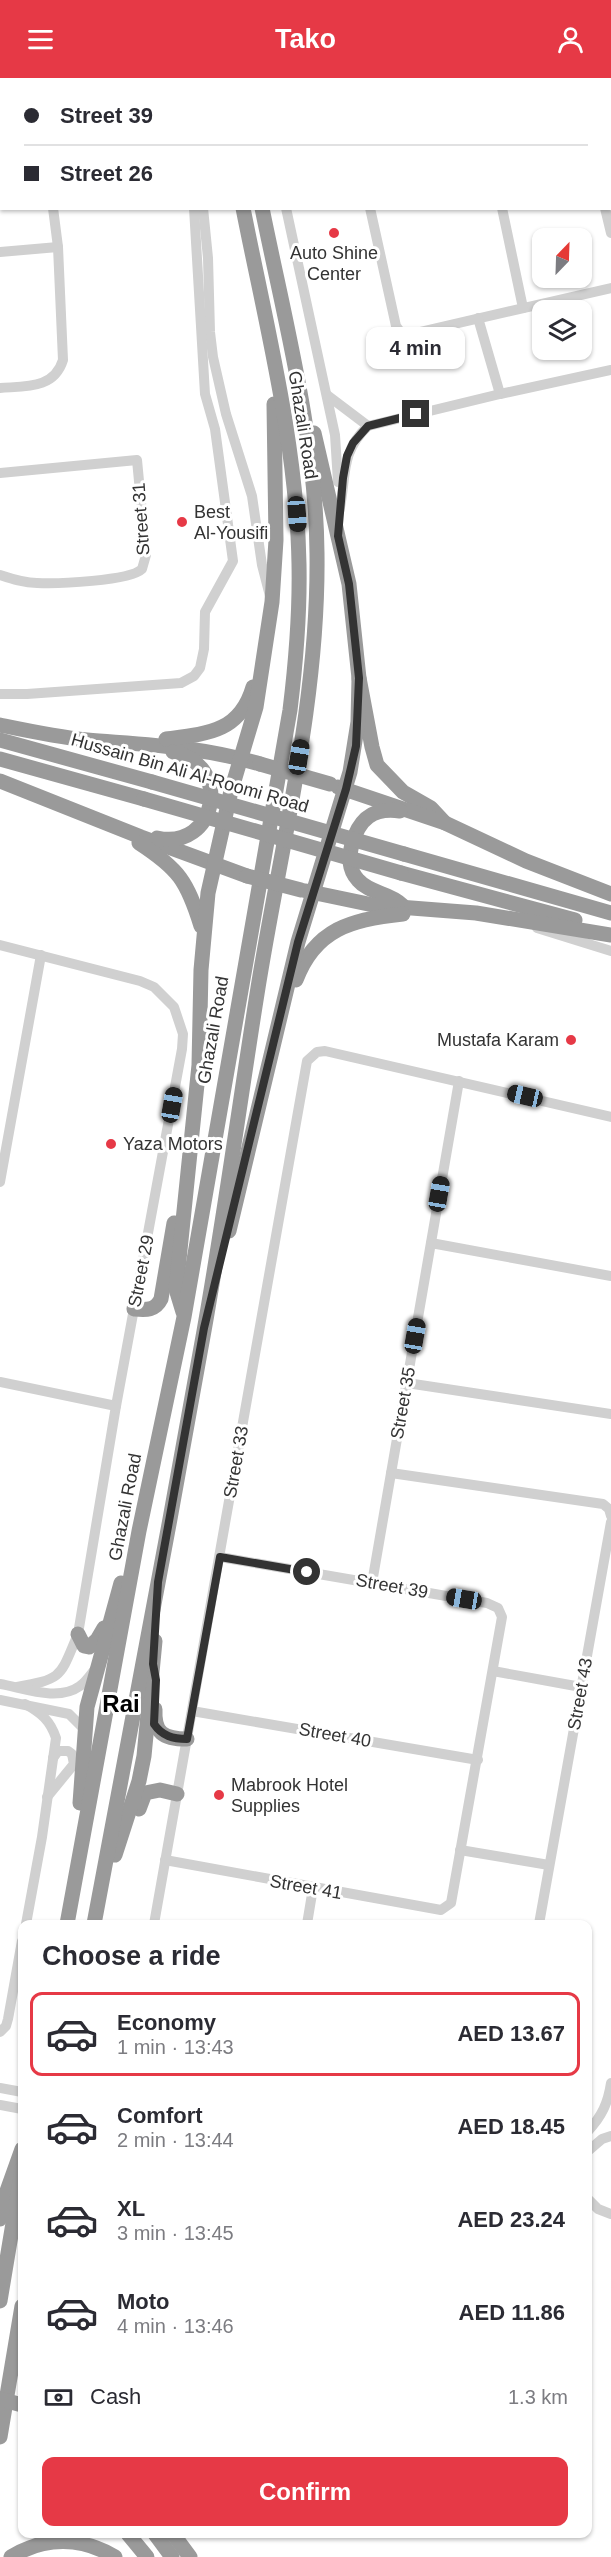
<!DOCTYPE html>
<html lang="en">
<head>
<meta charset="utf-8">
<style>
	:root { --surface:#fff; --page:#f7f7f7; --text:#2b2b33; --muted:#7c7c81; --line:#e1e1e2; --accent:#e63946 }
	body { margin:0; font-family:Helvetica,sans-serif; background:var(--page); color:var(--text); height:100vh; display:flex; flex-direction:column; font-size:22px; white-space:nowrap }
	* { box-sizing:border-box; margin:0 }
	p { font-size:20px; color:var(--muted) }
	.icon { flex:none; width:33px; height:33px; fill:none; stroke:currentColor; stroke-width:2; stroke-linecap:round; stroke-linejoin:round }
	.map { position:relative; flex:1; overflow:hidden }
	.sheet { position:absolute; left:18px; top:1842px; width:574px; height:618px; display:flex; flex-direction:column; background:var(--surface); border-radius:12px; box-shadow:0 2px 4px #0004 }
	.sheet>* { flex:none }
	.hud { position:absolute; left:0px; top:0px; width:612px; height:132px; box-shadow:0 2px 4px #0004; display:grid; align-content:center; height:132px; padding:0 24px; background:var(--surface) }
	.needle { width:39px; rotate:23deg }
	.fabs { position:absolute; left:532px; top:150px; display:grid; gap:12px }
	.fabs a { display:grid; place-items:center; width:60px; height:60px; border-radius:12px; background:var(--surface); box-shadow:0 2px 4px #0004; font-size:30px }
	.end { position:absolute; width:27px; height:27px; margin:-14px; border:8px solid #333; background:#fff; box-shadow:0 0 0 3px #fff }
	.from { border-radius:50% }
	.bubble { position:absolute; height:42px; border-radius:12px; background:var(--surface); box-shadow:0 2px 4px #0004; font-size:20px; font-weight:700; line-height:42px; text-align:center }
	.car { position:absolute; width:18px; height:36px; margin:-18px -9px; border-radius:8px; box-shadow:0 0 4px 2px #0007; background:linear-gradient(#222 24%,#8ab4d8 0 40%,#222 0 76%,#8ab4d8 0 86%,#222 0) }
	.hud b { display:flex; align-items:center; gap:21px; height:57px; font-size:22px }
	.hud b+b { border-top:2px solid var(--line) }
	.hud i { width:15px; height:15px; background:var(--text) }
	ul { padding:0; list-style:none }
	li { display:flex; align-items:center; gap:18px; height:84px; margin:0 12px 9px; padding:0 12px; border:3px solid transparent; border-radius:12px }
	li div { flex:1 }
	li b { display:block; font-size:22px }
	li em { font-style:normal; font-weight:700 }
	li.active { border-color:var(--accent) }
	li>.icon { width:54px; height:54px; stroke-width:1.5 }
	h2 { padding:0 24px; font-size:27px; line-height:72px }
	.pay { display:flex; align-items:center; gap:15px; height:66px; padding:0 24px; font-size:22px }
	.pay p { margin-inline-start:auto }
	.cta { display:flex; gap:12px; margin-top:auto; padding:12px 24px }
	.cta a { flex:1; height:69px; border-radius:12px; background:var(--accent); color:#fff; font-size:24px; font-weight:700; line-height:69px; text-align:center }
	header { display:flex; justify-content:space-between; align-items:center; height:78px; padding:0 24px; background:var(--accent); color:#fff; font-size:27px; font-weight:700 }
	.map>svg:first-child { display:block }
</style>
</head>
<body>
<header><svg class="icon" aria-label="menu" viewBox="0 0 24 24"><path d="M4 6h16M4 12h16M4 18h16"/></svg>Tako<svg class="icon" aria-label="person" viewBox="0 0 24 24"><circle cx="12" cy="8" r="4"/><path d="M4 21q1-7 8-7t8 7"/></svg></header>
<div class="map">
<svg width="611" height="2479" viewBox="0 0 611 2479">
	<rect width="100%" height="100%" fill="#fff"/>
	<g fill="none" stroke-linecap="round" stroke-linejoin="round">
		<g stroke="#d0d0d0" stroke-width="10">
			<path d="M 38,0 L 38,2"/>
			<path d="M 169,0 L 171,0"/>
			<path d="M 193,0 L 193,2"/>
			<path d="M 257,0 L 257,2"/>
			<path d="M 475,0 L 475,2"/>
			<path d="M 575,0 L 576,2"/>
			<path d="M 349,2 L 353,0"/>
			<path d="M 0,41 L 2,41"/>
			<path d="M 203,130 L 208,180 L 210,254 L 213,279 L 226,336 L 252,418 L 262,487 L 270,518"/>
			<path d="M 286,130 L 335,357 L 338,404"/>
			<path d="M 370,130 L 396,248 L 401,255 L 411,256 L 611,210"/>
			<path d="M 502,130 L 523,230"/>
			<path d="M 605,130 L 611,155"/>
			<path d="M 0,174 L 58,169"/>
			<path d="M 478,240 L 500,316"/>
			<path d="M 0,310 C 26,308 54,311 63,282 L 58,169 L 53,130"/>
			<path d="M 327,317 L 368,348"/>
			<path d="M 0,395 L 137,382 L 146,477 L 142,491 C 130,503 56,506 37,505 C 24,505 12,501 0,497"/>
			<path d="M 339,434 C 347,400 339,375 368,348 L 500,316 L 611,292"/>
			<path d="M 0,616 L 27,616 L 181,605 L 194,598 L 200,590 L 204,571 L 205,534 L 233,483 L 215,351 L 205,316 L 194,130"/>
			<path d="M 537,850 L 611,873"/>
			<path d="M 0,867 L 140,903 L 154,909 L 174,929 L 183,956 L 182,971 L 116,1328 L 78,1556 C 60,1598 64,1601 17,1609"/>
			<path d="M 0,1104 L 41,877"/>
			<path d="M 431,1165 L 611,1198"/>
			<path d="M 0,1304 L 116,1328"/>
			<path d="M 407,1305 L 611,1336"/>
			<path d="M 391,1395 L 603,1426 L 609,1431 L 611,1438"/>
			<path d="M 372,1505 L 459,1003"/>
			<path d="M 493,1593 L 581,1609"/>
			<path d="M 0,1606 C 24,1610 58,1624 80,1608 C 86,1604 91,1596 96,1590"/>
			<path d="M 0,1622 L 69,1636 L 86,1653"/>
			<path d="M 25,1626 C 41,1635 50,1642 56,1660 L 42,1759 L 26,1846"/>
			<path d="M 192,1633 L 478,1682"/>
			<path d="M 47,1719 L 74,1686 L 72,1676 L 68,1673 L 58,1673 L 53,1680"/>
			<path d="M 460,1772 L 549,1787"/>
			<path d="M 165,1782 L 441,1832 L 451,1825 L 502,1539 L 498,1530 L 487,1525 L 220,1479"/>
			<path d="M 154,1846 L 307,983 L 317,974 L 325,973 L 611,1039"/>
			<path d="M 307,1846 L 313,1810"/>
			<path d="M 539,1846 L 611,1444"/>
			<path d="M 0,1954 L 6,1948 L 8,1941 L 22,1863"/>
			<path d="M 0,2010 L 22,2014"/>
			<path d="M 0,2027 L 22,2031"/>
			<path d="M 588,2053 C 602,2038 608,2025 611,2005"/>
			<path d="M 588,2073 L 602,2061 L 611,2058"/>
			<path d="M 588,2121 L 598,2131 L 611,2136"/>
		</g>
		<g stroke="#9a9a9a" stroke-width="15">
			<path d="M 218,0 L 218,2"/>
			<path d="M 235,0 L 235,2"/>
			<path d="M 314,355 L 349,506 L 359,600 L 372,669 L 377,687 L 403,714 L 431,730 L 445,745"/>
			<path d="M 0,647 C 29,653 57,659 87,662 C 150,667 198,668 260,686"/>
			<path d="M 166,661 C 207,656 240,654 253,609"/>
			<path d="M 0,662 L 152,704"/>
			<path d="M 0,681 L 144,721"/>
			<path d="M 0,703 L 141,759 L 247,798"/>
			<path d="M 338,709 L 445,745 L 526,783 L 611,816"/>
			<path d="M 400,733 C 373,729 359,741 352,766 C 349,779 348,791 358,802 C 370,816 389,814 402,827"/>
			<path d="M 157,760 C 216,773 234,687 173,674"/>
			<path d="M 139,765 C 179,791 187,803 201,848"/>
			<path d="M 404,776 L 611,835"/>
			<path d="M 401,795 L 575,842"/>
			<path d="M 306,813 L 373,827 L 476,835 L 611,857"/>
			<path d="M 296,902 C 315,851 352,841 403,836"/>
			<path d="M 229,1153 L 298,864 L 350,694 L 358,644 L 359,600"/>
			<path d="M 134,1231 C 146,1232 155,1233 161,1221 L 174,1145"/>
			<path d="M 183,1234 L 176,1211 L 199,987 L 201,892 L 208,815 L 231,713 L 256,629 L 272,524 L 276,462 L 274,326"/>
			<path d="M 78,1556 L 84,1568 L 89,1569 L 97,1562 L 104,1550"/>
			<path d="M 155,1631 C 154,1655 163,1661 187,1661"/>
			<path d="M 80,1725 L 87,1629 L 121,1505"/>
			<path d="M 139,1731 L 145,1715 L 160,1712 L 177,1716"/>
			<path d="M 115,1777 L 139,1703 L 144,1678 L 155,1563"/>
			<path d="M 67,1846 L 139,1453 L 184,1239 L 290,632 C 296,583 300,535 299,486 C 297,366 266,247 243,130"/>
			<path d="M 94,1846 C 131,1649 169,1451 204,1253 C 224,1141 239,1029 257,916 C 280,770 319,625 317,475 C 316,359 285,244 262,130"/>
			<path d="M 0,2141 L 7,2113 L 22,2071"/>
			<path d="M 0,2223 L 22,2091"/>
			<path d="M 0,2359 L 22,2228"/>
			<path d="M 128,2456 L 147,2479"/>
			<path d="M 155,2456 L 172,2479"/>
			<path d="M 173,2456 L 190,2479"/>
			<path d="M 11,2479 C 45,2458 82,2459 115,2479"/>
		</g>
		<g stroke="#9a9a9a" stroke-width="15">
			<path d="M 260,686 L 330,706"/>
			<path d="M 152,704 L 404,776"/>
			<path d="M 144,721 L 401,795"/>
			<path d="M 247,798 L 301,812"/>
			<path d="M 0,2321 L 22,2327"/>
		</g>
	</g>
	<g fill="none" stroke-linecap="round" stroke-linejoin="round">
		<path stroke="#333" stroke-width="8" d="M 307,1494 L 220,1479 L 187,1661 C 173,1661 162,1658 154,1646 L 156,1602 L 153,1586 L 158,1504 L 204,1250 L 298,864 L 346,711 L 356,668 L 359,600 L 349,506 L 338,458 L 343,400 L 347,378 L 353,365 L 368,348 L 416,336"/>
	</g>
	<g fill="#e63946" stroke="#fff" stroke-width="2">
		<circle cx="334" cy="155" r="6"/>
		<circle cx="182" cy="444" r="6"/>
		<circle cx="571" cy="962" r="6"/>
		<circle cx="111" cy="1066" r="6"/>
		<circle cx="219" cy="1717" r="6"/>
	</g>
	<g text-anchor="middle" stroke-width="6" stroke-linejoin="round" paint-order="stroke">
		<g font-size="18" fill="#333" stroke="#fff" text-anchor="start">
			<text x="334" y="181" text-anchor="middle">Auto Shine<tspan x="334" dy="21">Center</tspan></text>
			<text x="194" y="440">Best<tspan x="194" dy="21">Al-Yousifi</tspan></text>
			<text x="559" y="968" text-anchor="end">Mustafa Karam</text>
			<text x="123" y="1072">Yaza Motors</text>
			<text x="231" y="1713">Mabrook Hotel<tspan x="231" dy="21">Supplies</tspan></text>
		</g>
		<g font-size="18" fill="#333" stroke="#fff">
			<text transform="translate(303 347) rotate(81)" y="6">Ghazali Road</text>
			<text transform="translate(141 441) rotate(-94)" y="6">Street 31</text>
			<text transform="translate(190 695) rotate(16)" y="6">Hussain Bin Ali Al-Roomi Road</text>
			<text transform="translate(213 952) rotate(-80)" y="6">Ghazali Road</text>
			<text transform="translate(141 1193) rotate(-79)" y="6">Street 29</text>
			<text transform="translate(403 1325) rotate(-80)" y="6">Street 35</text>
			<text transform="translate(236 1384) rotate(-80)" y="6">Street 33</text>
			<text transform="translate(125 1429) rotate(-79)" y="6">Ghazali Road</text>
			<text transform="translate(392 1508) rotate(10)" y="6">Street 39</text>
			<text transform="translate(580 1616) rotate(-80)" y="6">Street 43</text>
			<text transform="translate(335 1657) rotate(10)" y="6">Street 40</text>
			<text transform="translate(306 1809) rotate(10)" y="6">Street 41</text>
		</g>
		<g font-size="24" font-weight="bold" fill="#000" stroke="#fff">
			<text x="121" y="1634">Rai</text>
		</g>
	</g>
</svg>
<div class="fabs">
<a><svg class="needle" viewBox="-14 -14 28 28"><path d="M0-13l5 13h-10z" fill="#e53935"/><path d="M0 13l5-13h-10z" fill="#7c7c81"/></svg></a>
<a><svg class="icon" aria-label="layers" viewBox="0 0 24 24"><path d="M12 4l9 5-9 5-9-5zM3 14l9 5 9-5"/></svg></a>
</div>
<i class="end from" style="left:307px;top:1494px"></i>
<i class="end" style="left:416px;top:336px"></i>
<div class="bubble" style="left:366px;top:249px;width:99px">4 min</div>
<i class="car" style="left:297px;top:436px;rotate:176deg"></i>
<i class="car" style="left:299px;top:679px;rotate:9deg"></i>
<i class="car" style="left:525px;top:1018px;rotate:283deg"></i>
<i class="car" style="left:172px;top:1027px;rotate:10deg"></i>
<i class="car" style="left:439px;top:1116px;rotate:10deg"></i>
<i class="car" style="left:415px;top:1258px;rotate:10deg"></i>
<i class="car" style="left:464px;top:1521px;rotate:280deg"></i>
<div class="hud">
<b><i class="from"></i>Street 39</b>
<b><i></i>Street 26</b>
</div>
<section class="sheet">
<h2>Choose a ride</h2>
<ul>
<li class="active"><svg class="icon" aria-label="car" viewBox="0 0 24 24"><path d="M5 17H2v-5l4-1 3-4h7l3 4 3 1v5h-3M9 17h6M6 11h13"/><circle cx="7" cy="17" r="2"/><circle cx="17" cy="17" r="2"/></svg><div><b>Economy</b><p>1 min · 13:43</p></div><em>AED 13.67</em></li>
<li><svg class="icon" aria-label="car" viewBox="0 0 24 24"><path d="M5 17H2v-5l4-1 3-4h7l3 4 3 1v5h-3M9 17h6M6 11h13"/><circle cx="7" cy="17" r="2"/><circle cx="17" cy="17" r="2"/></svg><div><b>Comfort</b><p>2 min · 13:44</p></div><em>AED 18.45</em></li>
<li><svg class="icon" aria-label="car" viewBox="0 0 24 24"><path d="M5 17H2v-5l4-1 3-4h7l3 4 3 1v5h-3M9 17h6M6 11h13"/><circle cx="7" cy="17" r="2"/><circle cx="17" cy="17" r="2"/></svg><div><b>XL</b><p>3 min · 13:45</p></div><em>AED 23.24</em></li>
<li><svg class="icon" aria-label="car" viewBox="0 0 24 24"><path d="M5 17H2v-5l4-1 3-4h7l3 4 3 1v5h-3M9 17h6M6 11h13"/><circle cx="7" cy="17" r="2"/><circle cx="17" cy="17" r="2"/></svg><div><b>Moto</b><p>4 min · 13:46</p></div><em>AED 11.86</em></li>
</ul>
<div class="pay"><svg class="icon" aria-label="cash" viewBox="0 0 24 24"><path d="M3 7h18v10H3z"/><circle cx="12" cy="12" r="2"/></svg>Cash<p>1.3 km</p></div>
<div class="cta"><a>Confirm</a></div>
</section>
</div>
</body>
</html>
